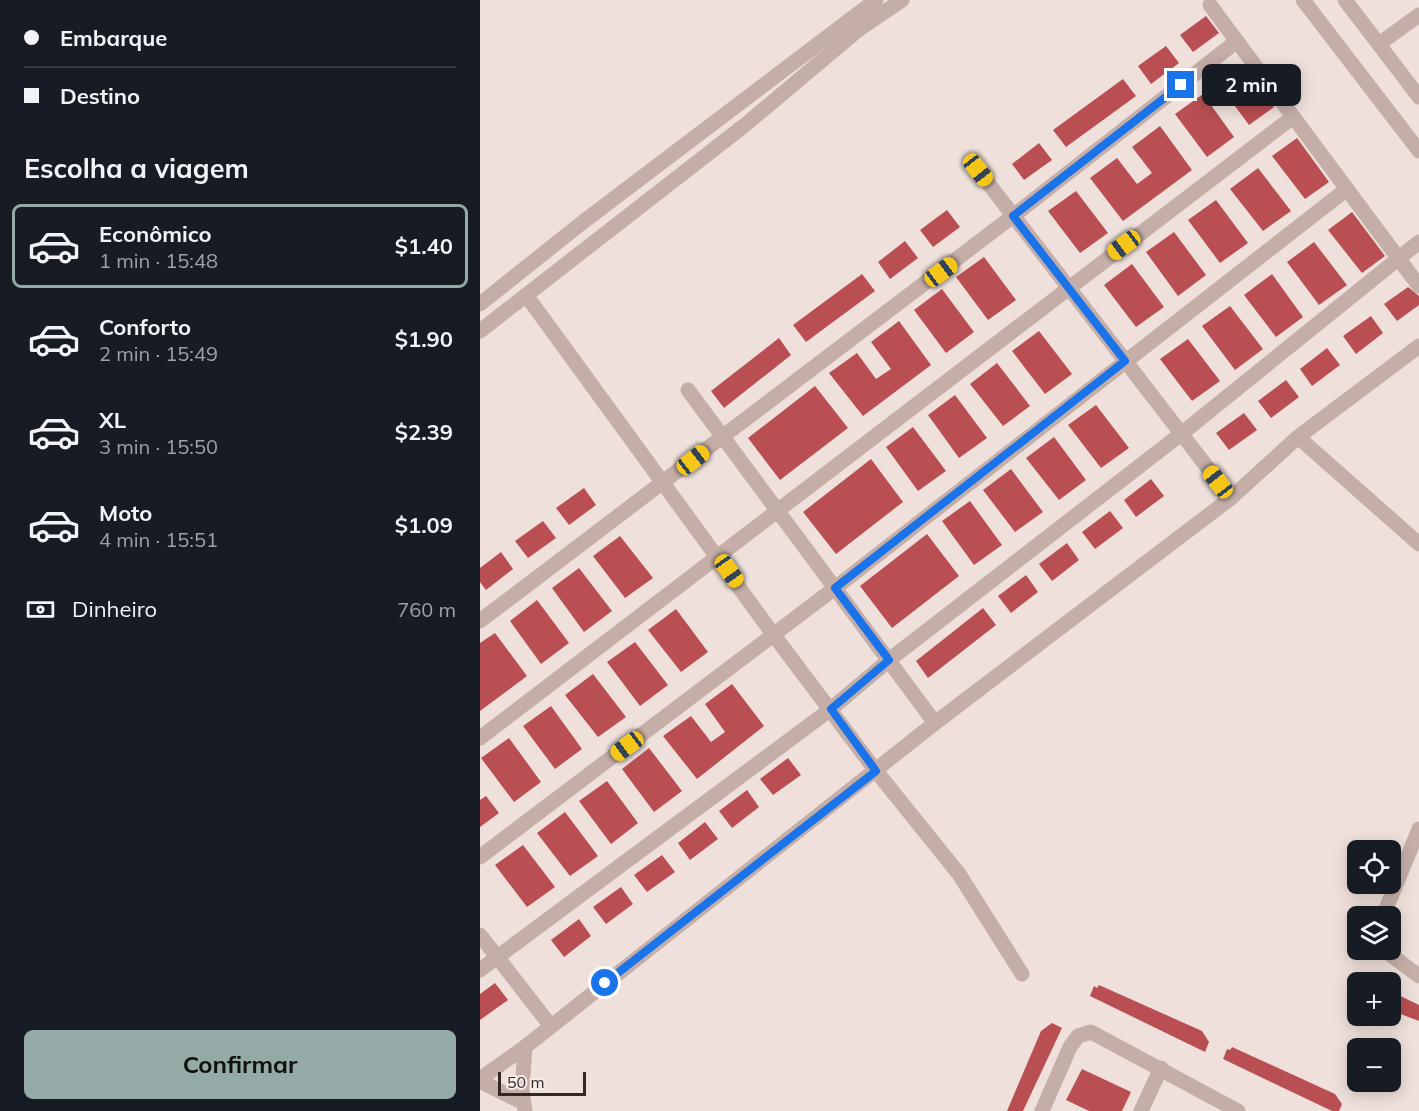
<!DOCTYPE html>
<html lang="pt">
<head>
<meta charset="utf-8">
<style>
	:root { --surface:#171b24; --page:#20242c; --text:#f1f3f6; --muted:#9ea1a6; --line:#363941; --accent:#94aaa7 }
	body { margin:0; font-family:Mulish,sans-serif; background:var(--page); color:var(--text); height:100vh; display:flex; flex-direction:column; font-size:22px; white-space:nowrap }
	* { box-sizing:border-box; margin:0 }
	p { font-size:20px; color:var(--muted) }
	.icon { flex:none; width:33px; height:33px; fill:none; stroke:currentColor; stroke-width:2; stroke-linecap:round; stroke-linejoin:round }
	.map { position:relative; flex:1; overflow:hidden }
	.sheet { display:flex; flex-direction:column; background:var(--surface); width:480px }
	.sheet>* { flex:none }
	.guide { display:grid; align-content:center; height:132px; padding:0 24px; background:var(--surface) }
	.controls { position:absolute; left:867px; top:840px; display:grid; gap:12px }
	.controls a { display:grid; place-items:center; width:54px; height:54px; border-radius:9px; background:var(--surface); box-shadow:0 3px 15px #0003; font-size:30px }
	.scale { position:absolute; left:18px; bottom:15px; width:88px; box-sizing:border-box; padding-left:6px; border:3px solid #332828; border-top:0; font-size:16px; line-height:21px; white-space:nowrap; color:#332828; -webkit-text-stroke:4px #f7ebe7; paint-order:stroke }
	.end { position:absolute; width:27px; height:27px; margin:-14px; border:8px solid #1a73e8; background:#fff; box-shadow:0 0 0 3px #fff }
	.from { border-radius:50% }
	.bubble { position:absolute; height:42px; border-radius:9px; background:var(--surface); box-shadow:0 3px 15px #0003; font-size:20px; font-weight:700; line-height:42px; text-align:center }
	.car { position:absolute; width:18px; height:36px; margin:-18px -9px; border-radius:8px; box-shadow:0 0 4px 2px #0007; background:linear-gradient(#f5c518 24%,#345 0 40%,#f5c518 0 76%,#345 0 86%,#f5c518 0) }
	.guide b { display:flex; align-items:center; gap:21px; height:57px; font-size:22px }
	.guide b+b { border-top:2px solid var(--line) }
	.guide i { width:15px; height:15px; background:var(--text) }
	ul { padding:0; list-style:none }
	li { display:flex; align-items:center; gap:18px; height:84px; margin:0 12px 9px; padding:0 12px; border:3px solid transparent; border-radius:9px }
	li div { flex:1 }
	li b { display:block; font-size:22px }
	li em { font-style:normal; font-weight:700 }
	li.on { border-color:var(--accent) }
	li>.icon { width:54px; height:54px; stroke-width:1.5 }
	h2 { padding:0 24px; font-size:27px; line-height:72px }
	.pay { display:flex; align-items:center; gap:15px; height:66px; padding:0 24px; font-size:22px }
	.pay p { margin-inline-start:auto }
	.primary-button { display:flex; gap:12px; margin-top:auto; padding:12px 24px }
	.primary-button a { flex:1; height:69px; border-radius:9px; background:var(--accent); color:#111; font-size:24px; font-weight:700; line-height:69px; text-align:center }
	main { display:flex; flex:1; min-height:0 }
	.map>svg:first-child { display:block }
</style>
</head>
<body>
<main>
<section class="sheet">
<div class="guide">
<b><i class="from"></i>Embarque</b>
<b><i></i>Destino</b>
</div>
<h2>Escolha a viagem</h2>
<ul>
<li class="on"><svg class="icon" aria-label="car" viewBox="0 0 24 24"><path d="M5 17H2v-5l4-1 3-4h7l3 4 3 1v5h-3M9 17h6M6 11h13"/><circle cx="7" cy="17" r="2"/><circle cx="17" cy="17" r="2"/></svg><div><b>Econômico</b><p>1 min · 15:48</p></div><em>$1.40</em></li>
<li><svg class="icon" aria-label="car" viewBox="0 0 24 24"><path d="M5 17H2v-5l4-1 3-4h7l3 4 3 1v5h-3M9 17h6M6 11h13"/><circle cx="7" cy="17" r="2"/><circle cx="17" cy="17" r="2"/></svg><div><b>Conforto</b><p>2 min · 15:49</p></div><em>$1.90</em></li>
<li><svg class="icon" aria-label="car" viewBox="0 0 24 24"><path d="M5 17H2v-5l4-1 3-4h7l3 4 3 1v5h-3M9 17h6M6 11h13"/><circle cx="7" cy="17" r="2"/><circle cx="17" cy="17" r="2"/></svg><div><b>XL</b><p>3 min · 15:50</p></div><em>$2.39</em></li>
<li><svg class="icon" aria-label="car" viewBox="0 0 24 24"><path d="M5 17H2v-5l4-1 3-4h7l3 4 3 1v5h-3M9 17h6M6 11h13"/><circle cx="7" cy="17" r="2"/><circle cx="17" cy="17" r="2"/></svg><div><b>Moto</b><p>4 min · 15:51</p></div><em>$1.09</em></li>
</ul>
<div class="pay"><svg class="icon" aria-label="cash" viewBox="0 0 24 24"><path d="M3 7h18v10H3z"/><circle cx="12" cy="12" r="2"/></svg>Dinheiro<p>760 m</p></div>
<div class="primary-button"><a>Confirmar</a></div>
</section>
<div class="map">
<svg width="939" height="1111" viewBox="0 0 939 1111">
	<rect width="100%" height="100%" fill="#efe0db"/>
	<g fill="#b94f52">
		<path d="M 726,16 L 739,33 L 713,52 L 700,35 Z"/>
		<path d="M 686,46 L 699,63 L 671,84 L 658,66 Z"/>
		<path d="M 762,64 L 794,107 L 769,125 L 737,82 Z"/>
		<path d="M 643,79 L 656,96 L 586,147 L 573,130 Z"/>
		<path d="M 723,94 L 754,137 L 727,157 L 695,114 Z"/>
		<path d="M 680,126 L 712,170 L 643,221 L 610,178 L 637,158 L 657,184 L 672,173 L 652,147 Z"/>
		<path d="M 817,138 L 849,182 L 825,199 L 792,156 Z"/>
		<path d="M 559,143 L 572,160 L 544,180 L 532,164 Z"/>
		<path d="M 778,168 L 811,211 L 783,231 L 750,189 Z"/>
		<path d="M 596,191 L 628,233 L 600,253 L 568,211 Z"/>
		<path d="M 736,200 L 768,243 L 740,263 L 708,220 Z"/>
		<path d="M 467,210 L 480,227 L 453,247 L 440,230 Z"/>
		<path d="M 872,212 L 905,256 L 882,273 L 848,230 Z"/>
		<path d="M 694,232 L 726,275 L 698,296 L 666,252 Z"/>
		<path d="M 425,241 L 438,258 L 410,279 L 398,262 Z"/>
		<path d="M 834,242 L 867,285 L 839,305 L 807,262 Z"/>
		<path d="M 504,257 L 536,300 L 508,320 L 476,277 Z"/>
		<path d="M 652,264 L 684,307 L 656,327 L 624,285 Z"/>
		<path d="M 382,274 L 395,291 L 326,342 L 313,325 Z"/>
		<path d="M 792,274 L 823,317 L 796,337 L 764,295 Z"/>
		<path d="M 928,287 L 939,296 L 939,305 L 917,321 L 904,304 Z"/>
		<path d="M 462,289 L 494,332 L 466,353 L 434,310 Z"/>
		<path d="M 750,306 L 783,349 L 755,370 L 722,326 Z"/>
		<path d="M 891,316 L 903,333 L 876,354 L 863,336 Z"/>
		<path d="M 419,321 L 451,365 L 383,416 L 349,373 L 377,353 L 396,379 L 411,369 L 391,342 Z"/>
		<path d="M 559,331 L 592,374 L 565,394 L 532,351 Z"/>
		<path d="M 299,338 L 311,355 L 244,408 L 231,391 Z"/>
		<path d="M 708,339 L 740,381 L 712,401 L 680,359 Z"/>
		<path d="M 847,348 L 860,365 L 832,386 L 820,369 Z"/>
		<path d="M 517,363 L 550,406 L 523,426 L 490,384 Z"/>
		<path d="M 806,380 L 819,397 L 791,418 L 778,401 Z"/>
		<path d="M 335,386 L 368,428 L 300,480 L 268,438 Z"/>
		<path d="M 475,395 L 507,438 L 479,458 L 448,415 Z"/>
		<path d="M 616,405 L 649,448 L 621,468 L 588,425 Z"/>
		<path d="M 764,413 L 777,430 L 749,450 L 736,433 Z"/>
		<path d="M 433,427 L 466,471 L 438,491 L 406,447 Z"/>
		<path d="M 574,437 L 606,480 L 579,500 L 546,458 Z"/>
		<path d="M 391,459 L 423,502 L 356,554 L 323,512 Z"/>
		<path d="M 531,469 L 563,512 L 535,532 L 503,490 Z"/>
		<path d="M 671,479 L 684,496 L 656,517 L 644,500 Z"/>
		<path d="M 104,488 L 116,505 L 89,525 L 76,508 Z"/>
		<path d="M 490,501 L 522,545 L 494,565 L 462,521 Z"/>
		<path d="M 630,511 L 643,528 L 615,549 L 602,532 Z"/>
		<path d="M 63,521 L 76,538 L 48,558 L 35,541 Z"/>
		<path d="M 447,534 L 479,576 L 412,628 L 380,586 Z"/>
		<path d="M 140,536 L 173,578 L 145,598 L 113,556 Z"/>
		<path d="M 587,543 L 599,560 L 572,581 L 559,564 Z"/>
		<path d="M 21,552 L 33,569 L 6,590 L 0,582 L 0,568 Z"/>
		<path d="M 99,568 L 132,611 L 104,632 L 72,588 Z"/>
		<path d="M 546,575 L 558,592 L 531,613 L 518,596 Z"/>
		<path d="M 57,600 L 89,643 L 61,664 L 30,621 Z"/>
		<path d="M 503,608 L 516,625 L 448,678 L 436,661 Z"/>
		<path d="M 196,609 L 228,652 L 201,672 L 168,630 Z"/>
		<path d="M 15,633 L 47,676 L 0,711 L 0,643 Z"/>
		<path d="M 155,642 L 188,685 L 160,706 L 127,662 Z"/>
		<path d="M 113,674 L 146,717 L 118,737 L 85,695 Z"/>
		<path d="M 252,684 L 284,726 L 217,779 L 183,736 L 211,716 L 231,742 L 245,732 L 225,704 Z"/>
		<path d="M 71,706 L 102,749 L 75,769 L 43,726 Z"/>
		<path d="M 29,738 L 61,782 L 34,802 L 1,758 Z"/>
		<path d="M 169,748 L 202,791 L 174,812 L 142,769 Z"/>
		<path d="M 308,758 L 321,775 L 293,795 L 280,779 Z"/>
		<path d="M 127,781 L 158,823 L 131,844 L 99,801 Z"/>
		<path d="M 267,790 L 279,807 L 252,828 L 239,811 Z"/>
		<path d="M 6,796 L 19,813 L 0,827 L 0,800 Z"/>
		<path d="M 85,812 L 118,856 L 90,876 L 57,833 Z"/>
		<path d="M 225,822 L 238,839 L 210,860 L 198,843 Z"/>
		<path d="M 43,845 L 75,887 L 47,907 L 15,865 Z"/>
		<path d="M 182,855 L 195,872 L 167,892 L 154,875 Z"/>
		<path d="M 141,887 L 153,904 L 126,924 L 113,907 Z"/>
		<path d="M 99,919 L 111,936 L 84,957 L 71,940 Z"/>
		<path d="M 15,983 L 28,1000 L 0,1020 L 0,994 Z"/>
		<path d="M 619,985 L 722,1031 L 729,1042 L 725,1052 L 610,996 L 614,986 L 617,988 Z"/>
		<path d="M 910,991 L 939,1005 L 939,1021 L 910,1010 Z"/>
		<path d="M 572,1023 L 582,1028 L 543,1111 L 527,1111 L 561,1031 Z"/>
		<path d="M 752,1047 L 855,1094 L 862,1104 L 859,1111 L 852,1111 L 743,1059 L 747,1049 L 750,1050 Z"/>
		<path d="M 602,1069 L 651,1092 L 642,1111 L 609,1111 L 586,1100 Z"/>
	</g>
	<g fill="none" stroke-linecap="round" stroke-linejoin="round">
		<g stroke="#c5aea8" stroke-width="15">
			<path d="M 823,0 L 939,151"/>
			<path d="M 865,0 L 939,97"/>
			<path d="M 730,5 L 939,286"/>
			<path d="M 899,44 L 939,15"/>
			<path d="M 498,170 L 751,498"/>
			<path d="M 46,295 L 293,634 L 396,771 L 479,874 L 542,974"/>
			<path d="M 0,304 L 103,222 L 396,0"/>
			<path d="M 0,331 L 265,125 L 378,30 L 422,0"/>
			<path d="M 208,390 L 455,723"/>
			<path d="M 818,437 L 939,544"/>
			<path d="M 0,621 L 533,216 L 757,41"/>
			<path d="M 0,738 L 813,117"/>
			<path d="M 0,857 L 355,588 L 867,189"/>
			<path d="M 903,916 L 939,829"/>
			<path d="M 0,935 L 70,1025"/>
			<path d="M 904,950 L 939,976"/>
			<path d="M 0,970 L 351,709 L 409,660 L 701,434 L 939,242"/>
			<path d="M 0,1079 L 45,1047 L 455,723 L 751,498 L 818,437 L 939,346"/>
			<path d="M 0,1081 L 42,1102"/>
			<path d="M 45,1111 L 42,1089 L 45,1047"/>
			<path d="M 562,1111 L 590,1047 L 598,1036 L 611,1032 L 758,1111"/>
			<path d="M 661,1111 L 681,1068"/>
		</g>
	</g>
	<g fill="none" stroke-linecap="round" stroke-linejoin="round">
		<path stroke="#1a73e8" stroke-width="8" d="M 125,983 L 396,771 L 351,709 L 409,660 L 355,588 L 645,361 L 533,216 L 701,85"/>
	</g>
</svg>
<div class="controls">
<a><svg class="icon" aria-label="locate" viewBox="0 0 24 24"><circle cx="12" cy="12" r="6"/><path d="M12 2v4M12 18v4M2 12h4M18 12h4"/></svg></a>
<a><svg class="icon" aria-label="layers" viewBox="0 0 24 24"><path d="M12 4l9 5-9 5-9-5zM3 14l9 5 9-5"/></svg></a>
<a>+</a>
<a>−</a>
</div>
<div class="scale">50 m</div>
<i class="end from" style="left:125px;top:983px"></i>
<i class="end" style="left:701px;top:85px"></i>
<div class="bubble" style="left:722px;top:64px;width:99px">2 min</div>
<i class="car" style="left:498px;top:170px;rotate:142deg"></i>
<i class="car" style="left:644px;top:245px;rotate:233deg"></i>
<i class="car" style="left:461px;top:272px;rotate:53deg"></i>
<i class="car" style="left:213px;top:460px;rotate:52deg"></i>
<i class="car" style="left:738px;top:482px;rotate:322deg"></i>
<i class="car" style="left:249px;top:571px;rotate:145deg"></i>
<i class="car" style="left:147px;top:746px;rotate:233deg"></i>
</div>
</main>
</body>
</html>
